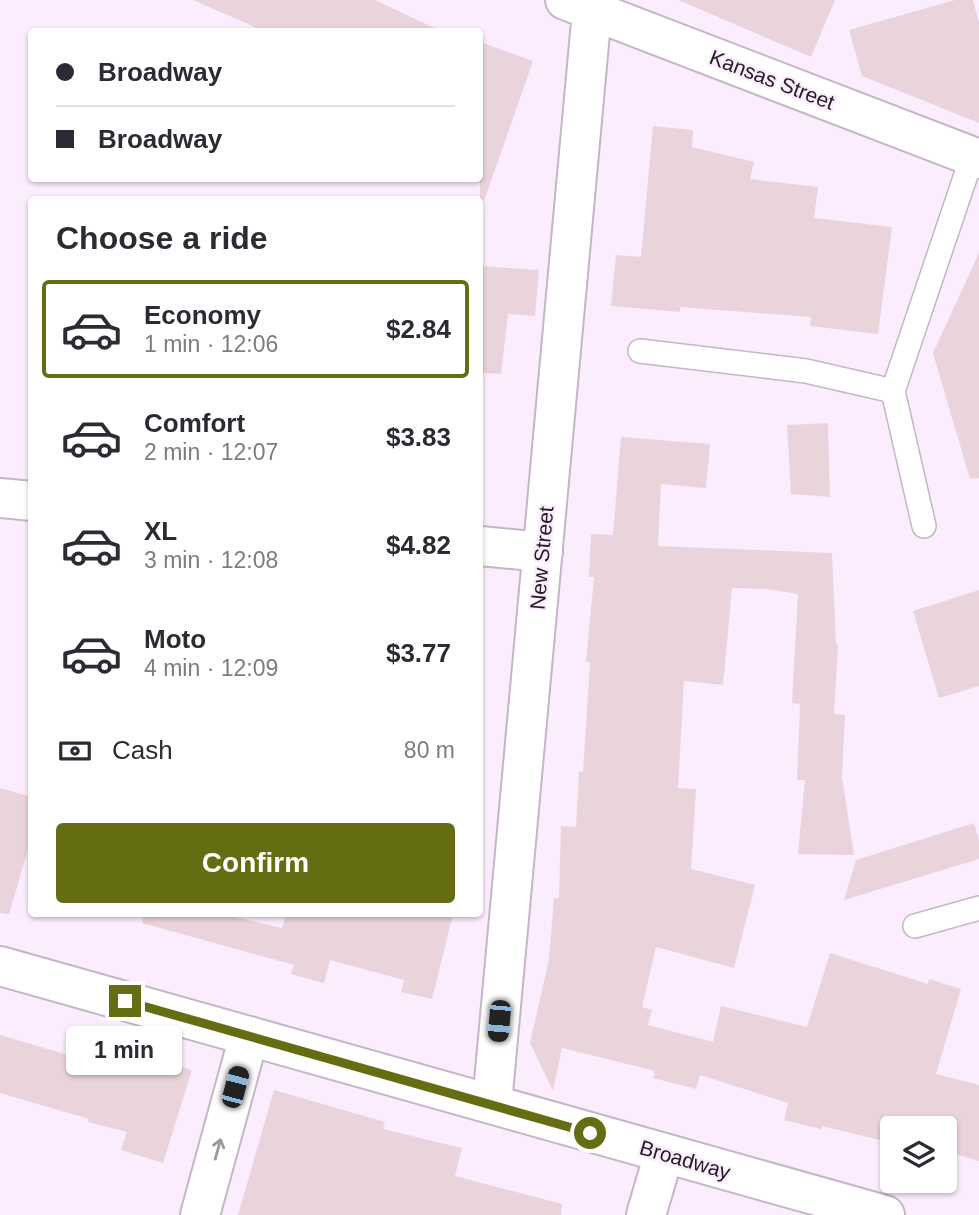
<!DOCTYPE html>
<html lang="en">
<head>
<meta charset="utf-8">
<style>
	:root { --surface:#fff; --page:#f2f2f3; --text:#2b2b33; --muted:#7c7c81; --line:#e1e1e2; --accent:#656d13 }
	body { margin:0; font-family:Arial,sans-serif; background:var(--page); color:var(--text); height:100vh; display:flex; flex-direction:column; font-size:26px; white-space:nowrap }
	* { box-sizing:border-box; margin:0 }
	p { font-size:23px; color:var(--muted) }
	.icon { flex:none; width:38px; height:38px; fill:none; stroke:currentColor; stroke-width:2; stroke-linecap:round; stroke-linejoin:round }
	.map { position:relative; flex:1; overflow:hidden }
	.panel { position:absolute; left:28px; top:196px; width:455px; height:721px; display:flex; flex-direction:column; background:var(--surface); border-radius:7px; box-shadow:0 2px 5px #0004 }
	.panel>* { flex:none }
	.hud { position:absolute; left:28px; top:28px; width:455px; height:154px; border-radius:7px; box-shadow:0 2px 5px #0004; display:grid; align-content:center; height:154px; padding:0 28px; background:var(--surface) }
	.fabs { position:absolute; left:880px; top:1116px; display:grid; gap:14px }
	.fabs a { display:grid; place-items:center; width:77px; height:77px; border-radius:7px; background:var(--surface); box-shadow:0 2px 5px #0004; font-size:35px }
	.end { position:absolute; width:32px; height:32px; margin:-16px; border:9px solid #656d13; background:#fff; box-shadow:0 0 0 4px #fff }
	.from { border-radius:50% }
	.bubble { position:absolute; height:49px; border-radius:7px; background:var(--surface); box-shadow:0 2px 5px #0004; font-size:23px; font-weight:600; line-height:49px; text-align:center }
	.car { position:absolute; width:21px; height:42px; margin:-21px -10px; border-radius:9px; box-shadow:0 0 5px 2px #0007; background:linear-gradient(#222 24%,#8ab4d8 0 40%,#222 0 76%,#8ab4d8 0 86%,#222 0) }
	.hud b { display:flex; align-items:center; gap:24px; height:66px; font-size:26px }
	.hud b+b { border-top:2px solid var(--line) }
	.hud i { width:18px; height:18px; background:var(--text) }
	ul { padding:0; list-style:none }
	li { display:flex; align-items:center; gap:21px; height:98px; margin:0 14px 10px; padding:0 14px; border:4px solid transparent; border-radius:7px }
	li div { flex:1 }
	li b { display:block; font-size:26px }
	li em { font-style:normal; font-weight:600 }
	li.selected { border-color:var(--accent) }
	li>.icon { width:63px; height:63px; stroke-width:1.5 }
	h2 { padding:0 28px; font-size:32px; line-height:84px }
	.pay { display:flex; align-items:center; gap:18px; height:77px; padding:0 28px; font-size:26px }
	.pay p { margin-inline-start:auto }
	.cta { display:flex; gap:14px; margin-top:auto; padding:14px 28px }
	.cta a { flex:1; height:80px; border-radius:7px; background:var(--accent); color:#fff; font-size:28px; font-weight:600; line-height:80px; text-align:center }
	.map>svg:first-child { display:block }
</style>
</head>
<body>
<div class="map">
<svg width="979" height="1215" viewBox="0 0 979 1215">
	<rect width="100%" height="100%" fill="#fbedfd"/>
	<g fill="#ead4dc">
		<path d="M 193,0 L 375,0 L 443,32 L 266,32 Z"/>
		<path d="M 678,0 L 835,0 L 811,57 Z"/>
		<path d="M 955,0 L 973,0 L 979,23 L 979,123 L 862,76 L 849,30 Z"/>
		<path d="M 480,42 L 533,61 L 484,201 L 480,200 Z"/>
		<path d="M 653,126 L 693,130 L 692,147 L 754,162 L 750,179 L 818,187 L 814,218 L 892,227 L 878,334 L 810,326 L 811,317 L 680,307 L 680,312 L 611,306 L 616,255 L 641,257 Z"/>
		<path d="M 979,253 L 979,478 L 970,479 L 933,353 Z"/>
		<path d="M 480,266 L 539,270 L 535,316 L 508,314 L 501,374 L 480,373 Z"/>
		<path d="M 828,423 L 830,497 L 791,494 L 787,425 Z"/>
		<path d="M 621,437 L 710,444 L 706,488 L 661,484 L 658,546 L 832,553 L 836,644 L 838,645 L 834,714 L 845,715 L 842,777 L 854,855 L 798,854 L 805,780 L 797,780 L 800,704 L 792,703 L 798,594 L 766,589 L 732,588 L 723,685 L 684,681 L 678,788 L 696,789 L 691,869 L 755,885 L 734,968 L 656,947 L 642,1007 L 652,1010 L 648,1025 L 713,1042 L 721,1006 L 807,1027 L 830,953 L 928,984 L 929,979 L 961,989 L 936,1074 L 979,1085 L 979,1161 L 945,1151 L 945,1129 L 892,1129 L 892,1143 L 822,1126 L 821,1129 L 784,1120 L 788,1103 L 700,1075 L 696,1089 L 653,1078 L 655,1071 L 562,1048 L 553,1091 L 530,1043 L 549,959 L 554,898 L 559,898 L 561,826 L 576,827 L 579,771 L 583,772 L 590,662 L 586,662 L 594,577 L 589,577 L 591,534 L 613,535 Z"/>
		<path d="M 979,590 L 979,686 L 939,698 L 913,611 Z"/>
		<path d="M 0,788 L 32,797 L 32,836 L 9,914 L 0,913 Z"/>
		<path d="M 974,823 L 979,840 L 979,859 L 844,900 L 856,860 Z"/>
		<path d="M 143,914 L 222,914 L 282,928 L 286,914 L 453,914 L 432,999 L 401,992 L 404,980 L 330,960 L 324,983 L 291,974 L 294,965 L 142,923 Z"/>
		<path d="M 0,1035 L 102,1065 L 107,1043 L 148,1052 L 147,1055 L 192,1070 L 163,1163 L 121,1150 L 127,1132 L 88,1122 L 89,1119 L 0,1093 Z"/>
		<path d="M 274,1090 L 385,1122 L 383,1129 L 462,1148 L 455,1176 L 562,1204 L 561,1215 L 238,1215 Z"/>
	</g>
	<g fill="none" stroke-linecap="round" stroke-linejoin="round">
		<defs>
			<g id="lane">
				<path d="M 640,351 L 806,371 L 893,391"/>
				<path d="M 924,526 L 893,391 L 972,157"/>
				<path d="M 915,926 L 979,908"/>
			</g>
			<g id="street">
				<path d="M 565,0 L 979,159"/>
				<path d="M 0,498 L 32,501"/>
				<path d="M 480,546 L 543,552"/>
				<path d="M 0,966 L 885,1215"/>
				<path d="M 492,1104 L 592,11"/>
				<path d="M 200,1215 L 249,1036"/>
				<path d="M 646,1215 L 664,1154"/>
			</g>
		</defs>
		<use href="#lane" stroke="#c4b6c6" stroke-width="26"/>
		<use href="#street" stroke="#c4b6c6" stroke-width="42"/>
		<use href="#lane" stroke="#fff" stroke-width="23"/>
		<use href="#street" stroke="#fff" stroke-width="38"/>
	</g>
	<defs><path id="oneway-shaft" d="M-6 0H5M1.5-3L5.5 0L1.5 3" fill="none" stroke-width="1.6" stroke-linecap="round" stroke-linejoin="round" transform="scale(1.75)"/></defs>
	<use stroke="#9c999c" href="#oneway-shaft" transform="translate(218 1149) rotate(-75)"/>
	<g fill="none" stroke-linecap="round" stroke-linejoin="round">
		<path stroke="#656d13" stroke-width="9" d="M 125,1001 L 590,1133"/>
	</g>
	<g text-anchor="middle" stroke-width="5" stroke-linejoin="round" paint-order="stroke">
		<g font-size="21" fill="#231d23" stroke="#fbedfd">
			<text transform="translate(772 80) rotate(21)" y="7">Kansas Street</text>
			<text transform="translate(542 558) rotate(-85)" y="7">New Street</text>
			<text transform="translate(685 1160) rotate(16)" y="7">Broadway</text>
		</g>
	</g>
</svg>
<div class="fabs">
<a><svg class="icon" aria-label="layers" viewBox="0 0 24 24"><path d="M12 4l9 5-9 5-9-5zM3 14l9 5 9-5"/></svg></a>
</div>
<i class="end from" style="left:590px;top:1133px"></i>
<i class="end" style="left:125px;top:1001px"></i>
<div class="bubble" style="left:66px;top:1026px;width:116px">1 min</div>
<i class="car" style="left:499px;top:1021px;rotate:185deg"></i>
<i class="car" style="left:235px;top:1087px;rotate:15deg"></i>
<div class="hud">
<b><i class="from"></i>Broadway</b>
<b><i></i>Broadway</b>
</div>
<section class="panel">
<h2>Choose a ride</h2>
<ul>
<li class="selected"><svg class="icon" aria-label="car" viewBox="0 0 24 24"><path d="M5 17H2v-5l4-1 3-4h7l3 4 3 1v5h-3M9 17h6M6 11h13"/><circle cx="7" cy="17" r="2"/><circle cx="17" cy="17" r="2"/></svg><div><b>Economy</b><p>1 min · 12:06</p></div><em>$2.84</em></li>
<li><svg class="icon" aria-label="car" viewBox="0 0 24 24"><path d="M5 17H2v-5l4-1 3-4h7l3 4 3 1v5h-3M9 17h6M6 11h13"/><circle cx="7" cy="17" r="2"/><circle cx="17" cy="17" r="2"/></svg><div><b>Comfort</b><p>2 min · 12:07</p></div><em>$3.83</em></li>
<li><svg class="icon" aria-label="car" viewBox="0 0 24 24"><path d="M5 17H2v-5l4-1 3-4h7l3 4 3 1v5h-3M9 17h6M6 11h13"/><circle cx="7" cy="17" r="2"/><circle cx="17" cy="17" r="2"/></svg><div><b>XL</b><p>3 min · 12:08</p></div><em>$4.82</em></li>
<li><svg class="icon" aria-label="car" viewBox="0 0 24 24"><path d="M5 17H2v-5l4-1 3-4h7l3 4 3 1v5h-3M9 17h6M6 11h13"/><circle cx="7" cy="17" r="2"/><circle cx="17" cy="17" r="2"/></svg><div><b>Moto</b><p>4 min · 12:09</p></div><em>$3.77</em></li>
</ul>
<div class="pay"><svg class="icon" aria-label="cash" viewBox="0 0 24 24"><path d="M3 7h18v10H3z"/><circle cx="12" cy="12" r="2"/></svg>Cash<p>80 m</p></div>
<div class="cta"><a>Confirm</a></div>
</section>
</div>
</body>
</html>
